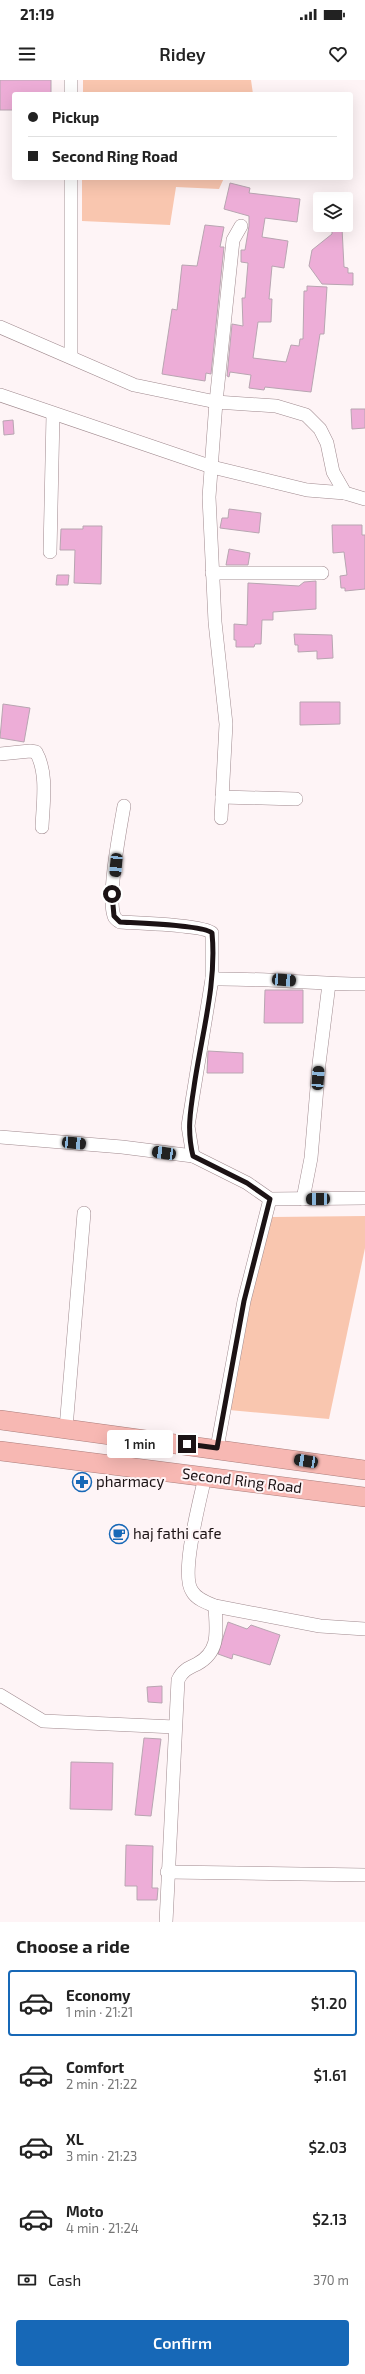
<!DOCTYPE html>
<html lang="en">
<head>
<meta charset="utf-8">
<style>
	:root { --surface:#fff; --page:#f2f2f2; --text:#222; --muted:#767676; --line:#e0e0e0; --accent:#1768b7 }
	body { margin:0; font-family:"Exo 2",sans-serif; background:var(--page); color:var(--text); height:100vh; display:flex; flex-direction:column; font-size:15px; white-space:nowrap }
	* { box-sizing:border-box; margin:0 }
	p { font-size:13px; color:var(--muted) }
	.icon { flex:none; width:22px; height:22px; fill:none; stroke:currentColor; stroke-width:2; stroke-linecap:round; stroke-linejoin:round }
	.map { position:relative; height:1842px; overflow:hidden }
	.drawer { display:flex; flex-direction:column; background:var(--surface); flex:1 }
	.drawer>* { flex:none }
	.guide { position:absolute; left:12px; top:12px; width:341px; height:88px; border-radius:4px; box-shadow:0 4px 16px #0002; display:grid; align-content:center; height:88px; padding:0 16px; background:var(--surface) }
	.buttons { position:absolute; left:313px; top:112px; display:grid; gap:8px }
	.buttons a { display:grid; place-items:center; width:40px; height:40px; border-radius:4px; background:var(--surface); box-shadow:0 4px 16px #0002; font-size:20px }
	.end { position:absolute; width:18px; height:18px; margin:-9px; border:5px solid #1c1315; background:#fff; box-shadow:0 0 0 2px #fff }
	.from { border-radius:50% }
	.bubble { position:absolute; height:28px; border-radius:4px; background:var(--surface); box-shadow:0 4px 16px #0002; font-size:13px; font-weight:600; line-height:28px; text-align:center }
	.car { position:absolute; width:12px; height:24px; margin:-12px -6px; border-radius:5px; box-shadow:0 0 3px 1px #0007; background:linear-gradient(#222 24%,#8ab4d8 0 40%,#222 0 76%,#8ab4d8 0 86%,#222 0) }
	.guide b { display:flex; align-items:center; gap:14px; height:38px; font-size:15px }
	.guide b+b { border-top:1px solid var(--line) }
	.guide i { width:10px; height:10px; background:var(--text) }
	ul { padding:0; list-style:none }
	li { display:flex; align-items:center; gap:12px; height:66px; margin:0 8px 6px; padding:0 8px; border:2px solid transparent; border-radius:4px }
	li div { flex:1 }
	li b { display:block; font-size:15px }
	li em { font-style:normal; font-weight:600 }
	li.selected { border-color:var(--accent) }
	li>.icon { width:36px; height:36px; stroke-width:1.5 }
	h2 { padding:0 16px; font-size:18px; line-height:48px }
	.pay { display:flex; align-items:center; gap:10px; height:44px; padding:0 16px; font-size:15px }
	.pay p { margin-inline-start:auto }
	.primary-button { display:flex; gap:8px; margin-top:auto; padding:8px 16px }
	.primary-button a { flex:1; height:46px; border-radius:4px; background:var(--accent); color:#fff; font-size:16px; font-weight:600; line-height:46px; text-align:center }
	.status { display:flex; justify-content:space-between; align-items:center; height:28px; padding:0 20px; background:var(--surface); direction:ltr }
	.status svg { height:11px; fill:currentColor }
	header { display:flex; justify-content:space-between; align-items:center; height:52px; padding:0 16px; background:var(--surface); font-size:18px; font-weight:600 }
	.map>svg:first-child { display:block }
</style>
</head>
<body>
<div class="status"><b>21:19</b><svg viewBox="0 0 49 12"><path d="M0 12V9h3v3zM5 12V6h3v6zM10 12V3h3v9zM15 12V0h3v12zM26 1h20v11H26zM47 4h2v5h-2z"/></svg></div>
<header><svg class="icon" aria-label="menu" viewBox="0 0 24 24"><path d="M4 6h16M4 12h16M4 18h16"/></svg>Ridey<svg class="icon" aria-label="heart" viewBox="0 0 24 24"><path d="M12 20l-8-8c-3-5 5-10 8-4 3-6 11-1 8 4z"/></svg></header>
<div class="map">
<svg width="365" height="1842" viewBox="0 0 365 1842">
	<rect width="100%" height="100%" fill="#fef4f6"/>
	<g fill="#f9c6af">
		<path d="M 83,0 L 251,0 L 253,14 L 279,14 L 83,14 Z"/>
		<path d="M 82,98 L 224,98 L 219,109 L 176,107 L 170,145 L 82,141 Z"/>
		<path d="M 365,1136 L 365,1168 L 329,1339 L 229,1330 L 266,1142 L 273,1137 Z"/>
	</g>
	<g fill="#edadd7" stroke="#b8a5b1">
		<path d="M 0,0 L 51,0 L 51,14 L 14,14 L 14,30 L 0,30 Z"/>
		<path d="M 230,103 L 250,108 L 249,113 L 300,119 L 297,142 L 265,138 L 262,157 L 288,161 L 284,188 L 272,186 L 269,219 L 272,219 L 271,242 L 258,242 L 253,278 L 286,282 L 291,265 L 299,266 L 300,259 L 303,259 L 304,211 L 307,211 L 307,206 L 327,207 L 324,254 L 320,254 L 311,312 L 265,307 L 264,310 L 249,308 L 251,295 L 230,292 L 229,297 L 227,296 L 232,244 L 243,246 L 242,218 L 245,218 L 248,183 L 241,182 L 241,170 L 245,170 L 249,146 L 249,136 L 224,129 Z"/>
		<path d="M 205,145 L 224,147 L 220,167 L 224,167 L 211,294 L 206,293 L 205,301 L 162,294 L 172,229 L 177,230 L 182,185 L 197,186 Z"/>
		<path d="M 342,148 L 344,187 L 348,188 L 348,193 L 353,193 L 353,205 L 322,204 L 309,186 L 312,170 L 332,154 L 332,149 Z"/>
		<path d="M 351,329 L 365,329 L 365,348 L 352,349 Z"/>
		<path d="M 13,340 L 14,354 L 4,355 L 3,341 Z"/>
		<path d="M 229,429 L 261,433 L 259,453 L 220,448 L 222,438 L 228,438 Z"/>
		<path d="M 332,445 L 362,445 L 362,455 L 365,455 L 365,509 L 345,511 L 345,508 L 341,508 L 340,496 L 347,495 L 344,472 L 333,473 Z"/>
		<path d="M 83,446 L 102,446 L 101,504 L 74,503 L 75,470 L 60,470 L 61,449 L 83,449 Z"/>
		<path d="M 229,469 L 250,473 L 248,485 L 226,485 Z"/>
		<path d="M 57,495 L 69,495 L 68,505 L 56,505 Z"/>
		<path d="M 316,501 L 316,529 L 273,532 L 273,540 L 262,540 L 261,564 L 255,564 L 254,567 L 236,567 L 236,560 L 234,560 L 234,544 L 247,545 L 248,503 L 299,506 L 304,502 Z"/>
		<path d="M 294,554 L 332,555 L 333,578 L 317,579 L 317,571 L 298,572 L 298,565 L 295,565 Z"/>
		<path d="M 300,622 L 340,622 L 340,644 L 300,645 Z"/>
		<path d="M 3,624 L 30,628 L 24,662 L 0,658 Z"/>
		<path d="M 265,910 L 303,910 L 303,943 L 264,943 Z"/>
		<path d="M 208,971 L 243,973 L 243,993 L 207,993 Z"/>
		<path d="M 228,1542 L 247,1549 L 251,1545 L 280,1555 L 270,1585 L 233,1574 L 232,1579 L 218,1574 Z"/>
		<path d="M 162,1606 L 162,1623 L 148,1622 L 147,1607 Z"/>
		<path d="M 144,1658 L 161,1659 L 151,1736 L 135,1735 Z"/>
		<path d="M 71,1682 L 113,1683 L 112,1730 L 70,1729 Z"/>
		<path d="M 126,1765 L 153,1766 L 152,1808 L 158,1808 L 157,1820 L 137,1820 L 137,1806 L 125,1806 Z"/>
	</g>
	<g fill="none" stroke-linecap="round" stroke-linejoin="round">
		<defs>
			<g id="minor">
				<path d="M 71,0 L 71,14"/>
				<path d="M 71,98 L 71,277"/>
				<path d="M 0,247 L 134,305 L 216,322 L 276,326 L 306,335 L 320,349 L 327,363 L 333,392 L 345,413 L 365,419"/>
				<path d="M 0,315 L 212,387 L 307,410 L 345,413"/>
				<path d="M 50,472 L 53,335"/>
				<path d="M 212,493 L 322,493"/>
				<path d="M 0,674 L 30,671 L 36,672 C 48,693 43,723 42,747"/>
				<path d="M 222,717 L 296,719"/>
				<path d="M 124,726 C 120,749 107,816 114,836 C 115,839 117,840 120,842 C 135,843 204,845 212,853 L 212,899 L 188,1046 L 193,1076 L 247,1103 L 270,1119 L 365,1118"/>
				<path d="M 221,738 L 226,644 L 215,542 L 209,417 L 216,322 L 233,160 L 241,146"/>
				<path d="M 212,899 C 263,898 314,904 365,904"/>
				<path d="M 0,1057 L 122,1067 L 193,1076"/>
				<path d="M 303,1119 L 311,1078 L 319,984 L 329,904"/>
				<path d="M 66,1348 L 84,1133"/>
				<path d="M 217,1368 L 244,1221 L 270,1119"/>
				<path d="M 205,1397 C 200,1420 180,1494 192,1511 C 196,1519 207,1523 215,1526 L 320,1546 L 365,1549"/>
				<path d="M 0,1615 L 43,1641 L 175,1647"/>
				<path d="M 167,1792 L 365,1795"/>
				<path d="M 166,1842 L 178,1600 C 182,1591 188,1588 197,1584 C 221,1571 216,1550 215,1526"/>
			</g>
			<g id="highway">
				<path d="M 0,1340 L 365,1390"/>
				<path d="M 0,1371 L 365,1417"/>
			</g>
		</defs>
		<use href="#minor" stroke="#a08a8f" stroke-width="14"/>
		<use href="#highway" stroke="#aa7e7c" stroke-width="20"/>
		<use href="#minor" stroke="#fff" stroke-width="13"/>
		<use href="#highway" stroke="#f7b8b3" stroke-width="19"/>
	</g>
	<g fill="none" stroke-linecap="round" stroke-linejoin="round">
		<path stroke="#1c1315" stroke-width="5" d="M 112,814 L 114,836 L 120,842 C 135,843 204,845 212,853 C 217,904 201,957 194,1007 C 190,1032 187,1052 193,1076 L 247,1103 L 270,1119 L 244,1221 L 217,1368 L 187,1364"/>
	</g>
	<defs>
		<symbol id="pharmacy-ring" viewBox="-11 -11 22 22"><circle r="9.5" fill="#fef4f6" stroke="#1768b7" stroke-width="1.5"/><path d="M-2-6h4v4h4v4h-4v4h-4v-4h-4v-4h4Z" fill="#1768b7"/></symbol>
		<symbol id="cafe-ring" viewBox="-11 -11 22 22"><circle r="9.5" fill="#fef4f6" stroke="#1768b7" stroke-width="1.5"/><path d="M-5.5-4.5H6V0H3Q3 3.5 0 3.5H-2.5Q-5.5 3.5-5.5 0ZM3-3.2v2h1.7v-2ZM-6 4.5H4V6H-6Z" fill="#1768b7"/></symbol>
	</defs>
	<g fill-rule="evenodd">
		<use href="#pharmacy-ring" x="71" y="1391" width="22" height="22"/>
		<use href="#cafe-ring" x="108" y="1443" width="22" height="22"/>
	</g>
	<g text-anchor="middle" stroke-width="4" stroke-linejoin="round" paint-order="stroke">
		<g font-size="15" fill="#1c1315" stroke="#fef4f6">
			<text transform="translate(242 1401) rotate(7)" y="5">Second Ring Road</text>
		</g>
		<g font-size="15" fill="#1c1315" stroke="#fef4f6" text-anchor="start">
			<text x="96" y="1407">pharmacy</text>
			<text x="133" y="1459">haj fathi cafe</text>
		</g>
	</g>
</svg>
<div class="buttons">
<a><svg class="icon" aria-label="layers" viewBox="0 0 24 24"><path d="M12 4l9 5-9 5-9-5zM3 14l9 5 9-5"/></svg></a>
</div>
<i class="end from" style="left:112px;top:814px"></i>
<i class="end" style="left:187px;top:1364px"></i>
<div class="bubble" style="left:107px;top:1350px;width:66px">1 min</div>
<i class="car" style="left:116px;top:785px;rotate:185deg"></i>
<i class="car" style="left:284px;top:900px;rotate:94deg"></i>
<i class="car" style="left:318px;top:998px;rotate:4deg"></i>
<i class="car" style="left:74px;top:1063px;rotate:95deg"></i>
<i class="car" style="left:164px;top:1073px;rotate:278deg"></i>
<i class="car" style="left:318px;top:1119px;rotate:269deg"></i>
<i class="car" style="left:306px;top:1381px;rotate:279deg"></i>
<div class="guide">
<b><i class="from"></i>Pickup</b>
<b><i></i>Second Ring Road</b>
</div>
</div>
<section class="drawer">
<h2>Choose a ride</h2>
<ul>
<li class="selected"><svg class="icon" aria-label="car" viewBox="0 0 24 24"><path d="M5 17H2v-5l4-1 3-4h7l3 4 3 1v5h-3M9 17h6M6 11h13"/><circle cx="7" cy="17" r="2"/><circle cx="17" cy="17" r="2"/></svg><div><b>Economy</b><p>1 min · 21:21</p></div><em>$1.20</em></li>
<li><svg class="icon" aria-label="car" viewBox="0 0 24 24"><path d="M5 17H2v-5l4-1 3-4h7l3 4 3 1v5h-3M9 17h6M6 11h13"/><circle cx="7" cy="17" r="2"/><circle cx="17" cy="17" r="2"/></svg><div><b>Comfort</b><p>2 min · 21:22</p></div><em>$1.61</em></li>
<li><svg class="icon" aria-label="car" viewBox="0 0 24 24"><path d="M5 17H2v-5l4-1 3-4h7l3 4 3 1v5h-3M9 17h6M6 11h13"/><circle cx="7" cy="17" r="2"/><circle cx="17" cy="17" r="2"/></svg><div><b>XL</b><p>3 min · 21:23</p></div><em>$2.03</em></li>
<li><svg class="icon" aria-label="car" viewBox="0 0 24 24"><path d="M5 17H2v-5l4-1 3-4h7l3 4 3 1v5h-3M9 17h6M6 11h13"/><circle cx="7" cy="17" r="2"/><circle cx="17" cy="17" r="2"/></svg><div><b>Moto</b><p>4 min · 21:24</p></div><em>$2.13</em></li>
</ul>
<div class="pay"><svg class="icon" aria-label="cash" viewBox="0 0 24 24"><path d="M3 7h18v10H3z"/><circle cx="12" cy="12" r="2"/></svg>Cash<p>370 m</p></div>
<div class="primary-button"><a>Confirm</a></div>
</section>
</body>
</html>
